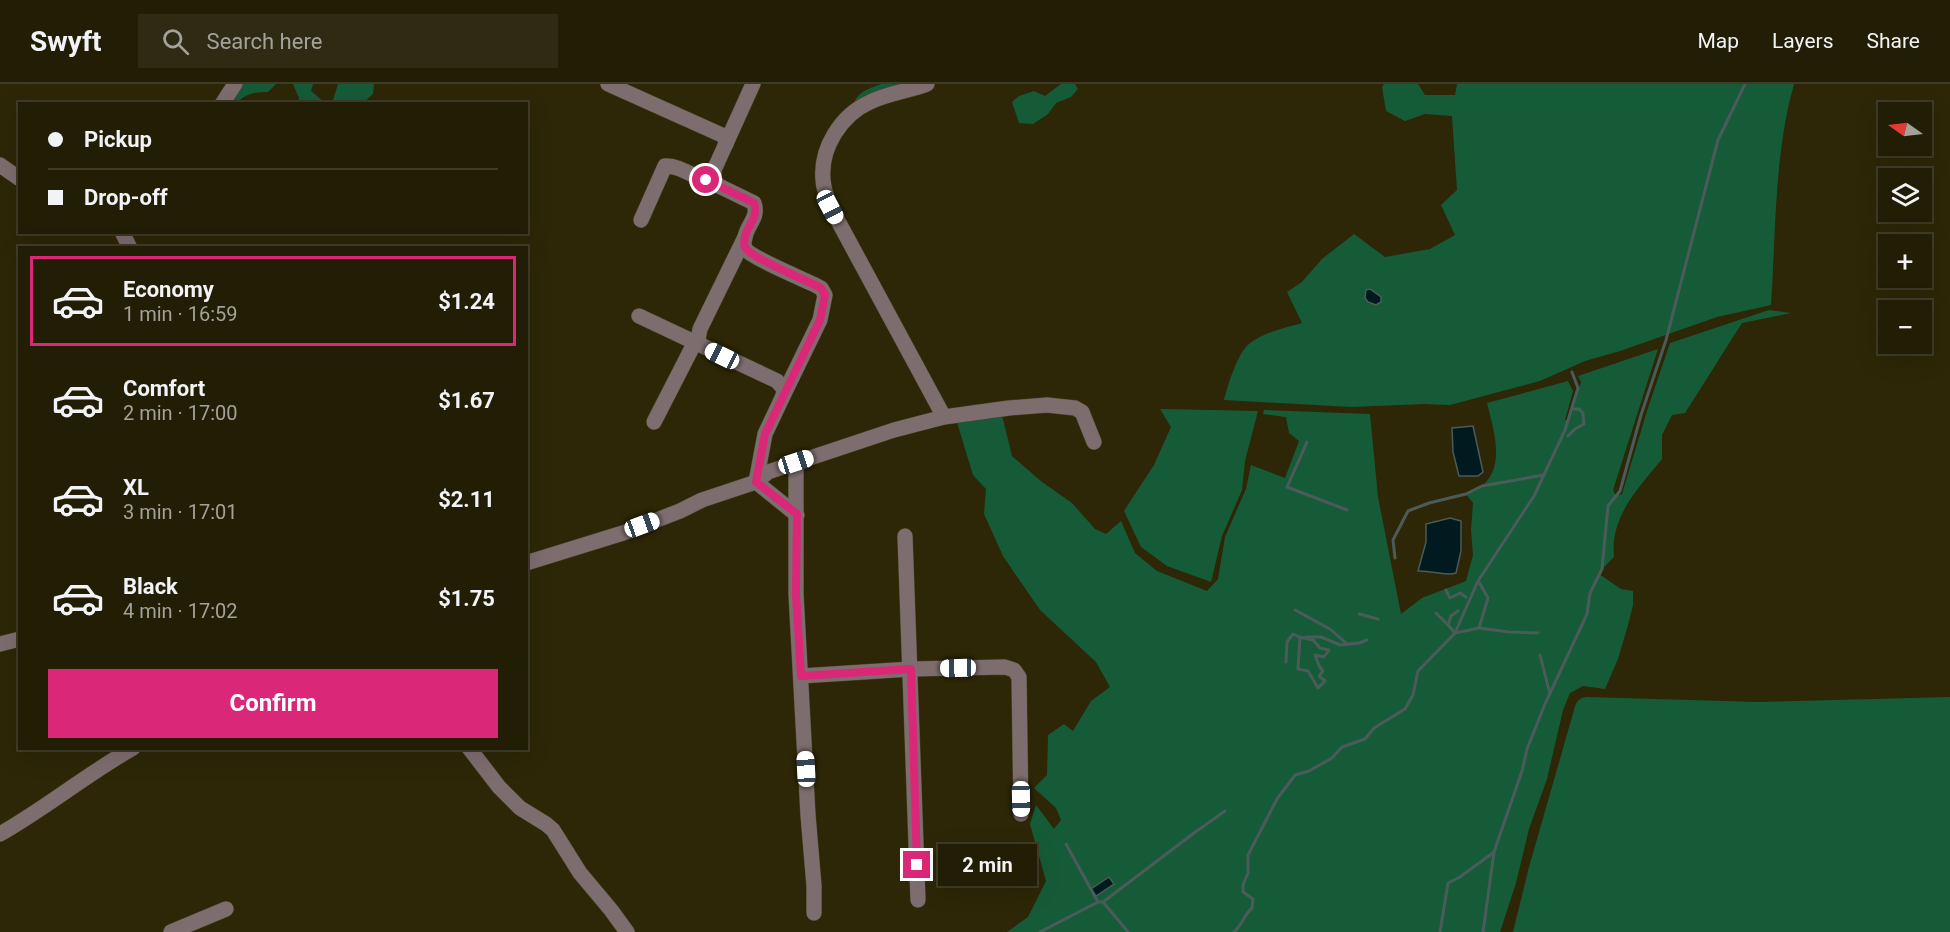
<!DOCTYPE html>
<html lang="en">
<head>
<meta charset="utf-8">
<style>
	:root { --surface:#221d05; --page:#2e2a13; --text:#f1f3f6; --muted:#a2a29a; --line:#3f3b27; --accent:#db2777 }
	body { margin:0; font-family:Roboto,sans-serif; background:var(--page); color:var(--text); height:100vh; display:flex; flex-direction:column; font-size:22px; white-space:nowrap }
	* { box-sizing:border-box; margin:0 }
	p { font-size:20px; color:var(--muted) }
	.icon { flex:none; width:33px; height:33px; fill:none; stroke:currentColor; stroke-width:2; stroke-linecap:round; stroke-linejoin:round }
	.map { position:relative; flex:1; overflow:hidden }
	.sheet { position:absolute; left:18px; top:162px; width:510px; height:504px; display:flex; flex-direction:column; background:var(--surface); border-radius:0px; box-shadow:0 6px 24px #0002,0 0 0 2px var(--line) }
	.sheet>* { flex:none }
	.guide { position:absolute; left:18px; top:18px; width:510px; height:132px; border-radius:0px; box-shadow:0 6px 24px #0002,0 0 0 2px var(--line); display:grid; align-content:center; height:132px; padding:0 30px; background:var(--surface) }
	.needle { width:39px; rotate:284deg }
	.tools { position:absolute; left:1878px; top:18px; display:grid; gap:12px }
	.tools a { display:grid; place-items:center; width:54px; height:54px; border-radius:0px; background:var(--surface); box-shadow:0 6px 24px #0002,0 0 0 2px var(--line); font-size:30px }
	.end { position:absolute; width:27px; height:27px; margin:-14px; border:8px solid #db2777; background:#fff; box-shadow:0 0 0 3px #fff }
	.from { border-radius:50% }
	.bubble { position:absolute; height:42px; border-radius:0px; background:var(--surface); box-shadow:0 6px 24px #0002,0 0 0 2px var(--line); font-size:20px; font-weight:700; line-height:42px; text-align:center }
	.car { position:absolute; width:18px; height:36px; margin:-18px -9px; border-radius:8px; box-shadow:0 0 4px 2px #0007; background:linear-gradient(#fff 24%,#345 0 40%,#fff 0 76%,#345 0 86%,#fff 0) }
	.guide b { display:flex; align-items:center; gap:21px; height:57px; font-size:22px }
	.guide b+b { border-top:2px solid var(--line) }
	.guide i { width:15px; height:15px; background:var(--text) }
	ul { padding:10px 0 0; list-style:none }
	li { display:flex; align-items:center; gap:18px; height:90px; margin:0 12px 9px; padding:0 18px; border:3px solid transparent; border-radius:0px }
	li div { flex:1 }
	li b { display:block; font-size:22px }
	li em { font-style:normal; font-weight:700 }
	li.on { border-color:var(--accent) }
	li>.icon { width:54px; height:54px; stroke-width:1.5 }
	.button { display:flex; gap:12px; margin-top:auto; padding:12px 30px }
	.button a { flex:1; height:69px; border-radius:0px; background:var(--accent); color:#fff; font-size:24px; font-weight:700; line-height:69px; text-align:center }
	header { display:flex; align-items:center; gap:36px; box-sizing:border-box; height:84px; padding:0 30px; background:var(--surface); border-bottom:2px solid var(--line) }
	header strong { font-size:28px }
	nav { display:flex; gap:33px; margin-inline-start:auto; font-size:21px }
	.search { width:420px; height:54px; background:var(--page); display:flex; align-items:center; gap:15px; box-sizing:border-box; padding:0 21px; border-radius:0px; color:var(--muted); font-size:22px }
	.map>svg:first-child { display:block }
</style>
</head>
<body>
<header>
<strong>Swyft</strong>
<div class="search"><svg class="icon" aria-label="search" viewBox="0 0 24 24"><circle cx="10" cy="10" r="6"/><path d="M15 15l6 6"/></svg>Search here</div>
<nav><a>Map</a><a>Layers</a><a>Share</a></nav>
</header>
<div class="map">
<svg width="1950" height="848" viewBox="0 0 1950 848">
	<rect width="100%" height="100%" fill="#2d2707"/>
	<g fill="#165b37">
		<path d="M 228,0 L 276,0 L 268,8 C 255,8 246,9 237,19 L 216,20 Z"/>
		<path d="M 293,0 L 313,0 L 311,7 L 323,17 L 333,16 L 338,0 L 374,0 L 373,10 L 363,19 L 298,20 L 299,14 Z"/>
		<path d="M 881,0 L 906,0 L 853,23 C 856,8 868,5 881,0 Z"/>
		<path d="M 1061,0 L 1075,0 L 1078,5 L 1071,13 L 1056,19 L 1048,30 L 1033,40 L 1019,39 L 1012,18 L 1019,12 L 1034,7 L 1045,12 Z"/>
		<path d="M 1384,0 L 1418,0 L 1425,11 L 1455,11 L 1457,0 L 1794,0 C 1774,71 1776,147 1771,221 L 1717,233 L 1620,267 L 1585,277 L 1540,297 L 1450,321 L 1424,320 L 1351,323 L 1224,316 C 1228,301 1237,270 1249,260 C 1263,248 1285,244 1302,239 L 1287,208 L 1302,198 L 1322,175 L 1354,150 L 1385,173 L 1430,165 L 1455,151 L 1441,121 L 1457,106 L 1452,32 L 1425,30 L 1405,37 L 1386,27 L 1382,3 Z"/>
		<path d="M 1769,226 L 1791,229 L 1742,239 L 1685,329 L 1672,331 L 1662,351 L 1662,375 C 1638,405 1610,432 1614,473 L 1602,485 L 1599,490 L 1621,505 L 1633,507 L 1633,521 L 1628,541 L 1618,575 L 1605,605 L 1583,602 L 1570,609 L 1563,626 L 1547,695 L 1529,745 L 1516,799 L 1500,848 L 1007,848 L 1028,833 L 1046,797 L 1030,740 L 1036,721 L 1054,745 L 1061,736 L 1056,724 L 1034,704 L 1047,691 L 1048,651 L 1064,640 L 1073,647 L 1091,617 L 1110,603 L 1096,578 L 1040,526 L 1003,472 L 984,430 L 986,405 L 973,391 L 956,335 L 1001,327 L 1012,372 L 1042,398 L 1072,419 L 1095,445 L 1106,450 L 1121,437 L 1135,469 L 1157,487 L 1207,507 L 1218,495 L 1225,453 L 1246,405 L 1251,381 L 1285,394 L 1299,357 L 1289,349 L 1286,333 L 1263,330 L 1264,326 L 1370,330 L 1378,413 L 1401,530 L 1422,514 L 1466,497 L 1473,471 L 1471,446 L 1473,419 L 1466,410 C 1471,408 1478,405 1483,401 C 1506,381 1493,344 1487,319 L 1568,297 L 1573,307 L 1565,336 L 1568,336 L 1581,298 L 1578,292 L 1658,265 L 1613,406 L 1616,412 L 1622,410 L 1647,327 L 1670,259 Z"/>
		<path d="M 1160,325 L 1258,327 L 1245,377 L 1242,406 L 1222,452 L 1211,498 L 1167,482 L 1141,463 L 1124,427 L 1154,381 L 1171,343 Z"/>
		<path d="M 1587,613 L 1758,618 L 1950,613 L 1950,848 L 1513,848 L 1529,783 L 1574,626 C 1576,618 1578,614 1587,613 Z"/>
	</g>
	<g fill="#001a20" stroke="#4a5b5a" stroke-width="1.5">
		<path d="M 1370,205 L 1381,213 L 1381,218 L 1376,221 L 1368,218 L 1365,214 L 1366,206 Z"/>
		<path d="M 1473,342 L 1483,388 L 1478,392 L 1459,392 L 1453,368 L 1452,344 Z"/>
		<path d="M 1450,434 L 1461,437 L 1461,467 L 1456,489 C 1446,493 1430,486 1418,487 L 1426,458 L 1426,440 Z"/>
		<path d="M 1109,793 L 1114,800 L 1096,812 L 1091,805 Z"/>
	</g>
	<g fill="none" stroke-linecap="round" stroke-linejoin="round">
		<g stroke="#4a5b5a" stroke-width="3">
			<path d="M 1568,352 L 1575,345 L 1584,340 L 1583,329 L 1579,325 L 1572,325"/>
			<path d="M 1307,358 L 1287,403 L 1347,426"/>
			<path d="M 1395,474 L 1393,456 L 1408,427 L 1429,419 L 1466,410 L 1482,402 L 1544,391"/>
			<path d="M 1479,498 L 1488,514 L 1479,544"/>
			<path d="M 1446,506 L 1450,514 L 1460,509 L 1466,513"/>
			<path d="M 1295,526 L 1330,545 L 1347,560"/>
			<path d="M 1458,527 L 1451,532 L 1448,541 L 1455,549 L 1479,544 L 1509,548 L 1538,549"/>
			<path d="M 1436,529 L 1448,541"/>
			<path d="M 1359,530 L 1378,535"/>
			<path d="M 1300,553 L 1313,556 L 1320,564 L 1329,566 L 1324,573 L 1315,571 L 1319,582 L 1323,587 L 1319,592 L 1325,597 L 1318,604 L 1308,587 L 1298,585 Z"/>
			<path d="M 1306,553 L 1321,553 L 1340,561 L 1359,559 L 1367,556"/>
			<path d="M 1540,571 L 1550,610"/>
			<path d="M 1286,578 L 1287,558 L 1293,550 L 1299,553"/>
			<path d="M 1066,760 L 1098,818"/>
			<path d="M 1040,848 L 1098,818 L 1103,818"/>
			<path d="M 1128,848 L 1103,818 L 1194,749 L 1225,727"/>
			<path d="M 1234,848 C 1242,841 1244,831 1252,824 L 1253,815 L 1243,808 L 1243,801 L 1248,789 L 1248,771 L 1277,715 L 1295,691 L 1309,687 L 1332,674 L 1342,663 L 1365,655 L 1374,644 L 1405,625 L 1413,611 L 1418,587 L 1455,549 L 1478,497 L 1534,412 L 1565,346 L 1578,304 L 1572,288"/>
			<path d="M 1440,848 L 1448,799 L 1460,793 L 1494,768"/>
			<path d="M 1483,848 L 1494,768 L 1522,687 L 1527,665 L 1545,620 L 1587,530 L 1590,509 L 1602,485 L 1608,422 L 1620,407 L 1641,331 L 1666,256 L 1718,56 L 1745,0"/>
		</g>
		<defs>
			<g id="minor">
				<path d="M 608,0 L 724,52 L 726,60"/>
				<path d="M 753,0 L 714,86 L 714,96 L 719,102 L 754,119 C 759,134 748,139 745,153 C 744,157 743,162 746,166 C 756,176 806,196 821,204 L 825,211 L 820,236 L 783,312"/>
				<path d="M 927,0 C 909,7 888,9 870,18 C 841,31 820,64 823,96 C 824,110 831,124 837,135 L 944,333"/>
				<path d="M 222,20 L 235,0"/>
				<path d="M 0,81 L 20,95"/>
				<path d="M 641,136 L 665,82 C 683,81 697,98 714,96"/>
				<path d="M 122,148 L 130,164"/>
				<path d="M 639,232 L 777,297 L 784,305 L 783,312 L 765,350 L 756,398 L 797,431"/>
				<path d="M 701,261 L 698,256 L 700,245 L 745,153"/>
				<path d="M 654,338 L 695,258"/>
				<path d="M 796,378 L 796,510 L 808,731 L 814,802 L 814,829"/>
				<path d="M 905,452 L 918,816"/>
				<path d="M 526,479 L 623,449 L 680,427 L 702,416 L 756,398 L 768,388 L 894,346 L 944,333 L 1009,324 L 1047,321 L 1075,324 L 1082,328 L 1094,358"/>
				<path d="M 0,560 L 20,555"/>
				<path d="M 801,592 L 911,585 L 1005,583 L 1014,586 L 1019,593 L 1021,730"/>
				<path d="M 469,664 L 499,703 L 520,724 L 546,740 L 553,746 L 580,789 L 611,826 L 627,848"/>
				<path d="M 0,750 C 46,724 87,690 133,664"/>
				<path d="M 171,848 L 226,825"/>
			</g>
		</defs>
		<use href="#minor" stroke="#494326" stroke-width="16"/>
		<use href="#minor" stroke="#7e6d6f" stroke-width="15"/>
	</g>
	<g fill="none" stroke-linecap="round" stroke-linejoin="round">
		<path stroke="#db2777" stroke-width="8" d="M 706,96 L 714,96 L 719,102 L 754,119 C 759,134 748,139 745,153 C 744,157 743,162 747,166 C 756,176 806,196 821,204 L 825,211 L 820,236 L 765,350 L 756,398 L 797,430 L 796,510 L 801,592 L 911,585 L 917,781"/>
	</g>
</svg>
<div class="tools">
<a><svg class="needle" viewBox="-14 -14 28 28"><path d="M0-13l5 13h-10z" fill="#e53935"/><path d="M0 13l5-13h-10z" fill="#a2a29a"/></svg></a>
<a><svg class="icon" aria-label="layers" viewBox="0 0 24 24"><path d="M12 4l9 5-9 5-9-5zM3 14l9 5 9-5"/></svg></a>
<a>+</a>
<a>−</a>
</div>
<i class="end from" style="left:706px;top:96px"></i>
<i class="end" style="left:917px;top:781px"></i>
<div class="bubble" style="left:938px;top:760px;width:99px">2 min</div>
<i class="car" style="left:830px;top:123px;rotate:152deg"></i>
<i class="car" style="left:722px;top:272px;rotate:296deg"></i>
<i class="car" style="left:796px;top:378px;rotate:72deg"></i>
<i class="car" style="left:642px;top:441px;rotate:70deg"></i>
<i class="car" style="left:958px;top:584px;rotate:269deg"></i>
<i class="car" style="left:806px;top:685px;rotate:357deg"></i>
<i class="car" style="left:1021px;top:715px;rotate:179deg"></i>
<div class="guide">
<b><i class="from"></i>Pickup</b>
<b><i></i>Drop-off</b>
</div>
<section class="sheet">
<ul>
<li class="on"><svg class="icon" aria-label="car" viewBox="0 0 24 24"><path d="M5 17H2v-5l4-1 3-4h7l3 4 3 1v5h-3M9 17h6M6 11h13"/><circle cx="7" cy="17" r="2"/><circle cx="17" cy="17" r="2"/></svg><div><b>Economy</b><p>1 min · 16:59</p></div><em>$1.24</em></li>
<li><svg class="icon" aria-label="car" viewBox="0 0 24 24"><path d="M5 17H2v-5l4-1 3-4h7l3 4 3 1v5h-3M9 17h6M6 11h13"/><circle cx="7" cy="17" r="2"/><circle cx="17" cy="17" r="2"/></svg><div><b>Comfort</b><p>2 min · 17:00</p></div><em>$1.67</em></li>
<li><svg class="icon" aria-label="car" viewBox="0 0 24 24"><path d="M5 17H2v-5l4-1 3-4h7l3 4 3 1v5h-3M9 17h6M6 11h13"/><circle cx="7" cy="17" r="2"/><circle cx="17" cy="17" r="2"/></svg><div><b>XL</b><p>3 min · 17:01</p></div><em>$2.11</em></li>
<li><svg class="icon" aria-label="car" viewBox="0 0 24 24"><path d="M5 17H2v-5l4-1 3-4h7l3 4 3 1v5h-3M9 17h6M6 11h13"/><circle cx="7" cy="17" r="2"/><circle cx="17" cy="17" r="2"/></svg><div><b>Black</b><p>4 min · 17:02</p></div><em>$1.75</em></li>
</ul>
<div class="button"><a>Confirm</a></div>
</section>
</div>
</body>
</html>
